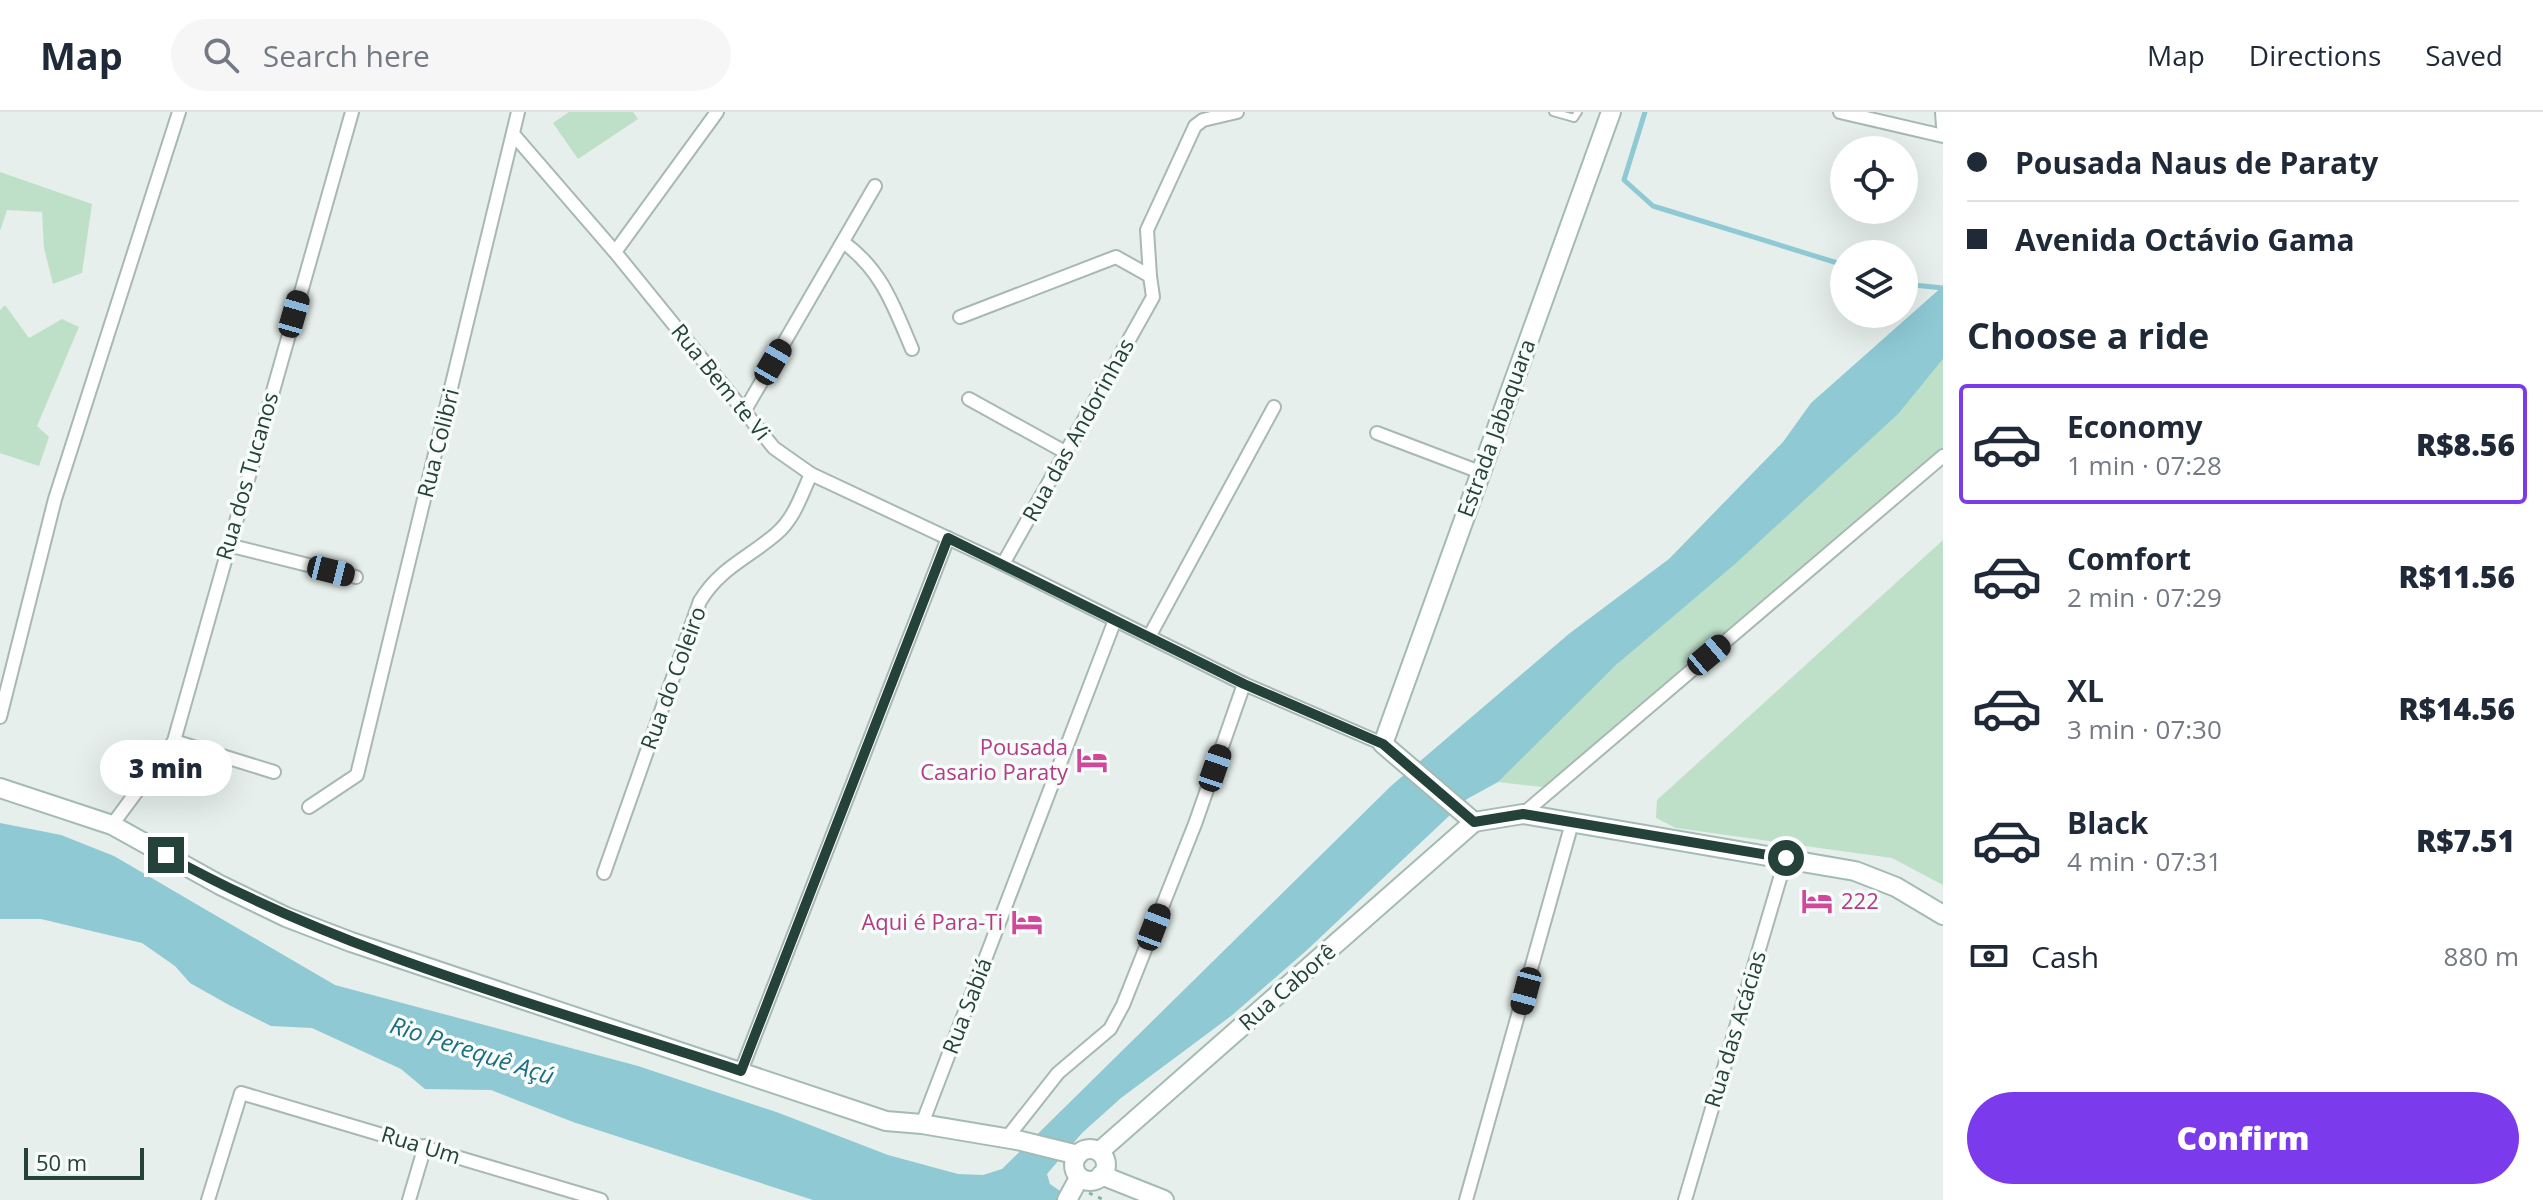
<!DOCTYPE html>
<html lang="en">
<head>
<meta charset="utf-8">
<style>
	:root { --surface:#fff; --page:#f6f6f7; --text:#1f2937; --muted:#747a83; --line:#e0e1e3; --accent:#7c3aed }
	body { margin:0; font-family:"Open Sans",sans-serif; background:var(--page); color:var(--text); height:100vh; display:flex; flex-direction:column; font-size:30px; white-space:nowrap }
	* { box-sizing:border-box; margin:0 }
	p { font-size:26px; color:var(--muted) }
	.icon { flex:none; width:44px; height:44px; fill:none; stroke:currentColor; stroke-width:2; stroke-linecap:round; stroke-linejoin:round }
	.map { position:relative; flex:1; overflow:hidden }
	.panel { display:flex; flex-direction:column; background:var(--surface); width:600px }
	.panel>* { flex:none }
	.top-card { display:grid; align-content:center; height:176px; padding:0 24px; background:var(--surface) }
	.buttons { position:absolute; left:1830px; top:24px; display:grid; gap:16px }
	.buttons a { display:grid; place-items:center; width:88px; height:88px; border-radius:50%; background:var(--surface); box-shadow:0 8px 32px #0002; font-size:40px }
	.scale { position:absolute; left:24px; bottom:20px; width:120px; box-sizing:border-box; padding-left:8px; border:4px solid #24423a; border-top:0; font-size:22px; line-height:28px; white-space:nowrap; color:#24423a; -webkit-text-stroke:6px #f7fbf9; paint-order:stroke }
	.end { position:absolute; width:36px; height:36px; margin:-18px; border:10px solid #24423a; background:#fff; box-shadow:0 0 0 4px #fff }
	.from { border-radius:50% }
	.bubble { position:absolute; height:56px; border-radius:28px; background:var(--surface); box-shadow:0 8px 32px #0002; font-size:26px; font-weight:800; line-height:56px; text-align:center }
	.car { position:absolute; width:24px; height:48px; margin:-24px -12px; border-radius:10px; box-shadow:0 0 6px 2px #0007; background:linear-gradient(#222 24%,#8ab4d8 0 40%,#222 0 76%,#8ab4d8 0 86%,#222 0) }
	.top-card b { display:flex; align-items:center; gap:28px; height:76px; font-size:30px }
	.top-card b+b { border-top:2px solid var(--line) }
	.top-card i { width:20px; height:20px; background:var(--text) }
	ul { padding:0; list-style:none }
	li { display:flex; align-items:center; gap:24px; height:120px; margin:0 16px 12px; padding:0 8px; border:4px solid transparent; border-radius:8px }
	li div { flex:1 }
	li b { display:block; font-size:30px }
	li em { font-style:normal; font-weight:800 }
	li.active { border-color:var(--accent) }
	li>.icon { width:72px; height:72px; stroke-width:1.5 }
	h2 { padding:0 24px; font-size:36px; line-height:96px }
	.pay { display:flex; align-items:center; gap:20px; height:88px; padding:0 24px; font-size:30px }
	.pay p { margin-inline-start:auto }
	.cta { display:flex; gap:16px; margin-top:auto; padding:16px 24px }
	.cta a { flex:1; height:92px; border-radius:48px; background:var(--accent); color:#fff; font-size:32px; font-weight:800; line-height:92px; text-align:center }
	header { display:flex; align-items:center; gap:48px; box-sizing:border-box; height:112px; padding:0 40px; background:var(--surface); border-bottom:2px solid var(--line) }
	header strong { font-size:38px }
	nav { display:flex; gap:44px; margin-inline-start:auto; font-size:28px }
	.search { width:560px; height:72px; background:var(--page); display:flex; align-items:center; gap:20px; box-sizing:border-box; padding:0 28px; border-radius:44px; color:var(--muted); font-size:30px }
	main { display:flex; flex:1; min-height:0 }
	.map>svg:first-child { display:block }
</style>
</head>
<body>
<header>
<strong>Map</strong>
<div class="search"><svg class="icon" aria-label="search" viewBox="0 0 24 24"><circle cx="10" cy="10" r="6"/><path d="M15 15l6 6"/></svg>Search here</div>
<nav><a>Map</a><a>Directions</a><a>Saved</a></nav>
</header>
<main>
<div class="map">
<svg width="1943" height="1088" viewBox="0 0 1943 1088">
	<rect width="100%" height="100%" fill="#e6efeb"/>
	<g fill="#bfe0c8">
		<path d="M 569,0 L 633,0 L 638,7 L 578,47 L 553,11 Z"/>
		<path d="M 0,60 L 92,92 L 82,161 L 53,172 L 44,136 L 42,100 L 7,98 L 0,119 Z"/>
		<path d="M 5,193 L 29,226 L 62,207 L 79,215 L 37,314 L 49,325 L 39,354 L 0,341 L 0,198 Z"/>
		<path d="M 1943,247 L 1943,339 L 1570,670 L 1551,676 L 1498,670 C 1536,630 1574,591 1615,554 C 1725,452 1846,364 1943,247 Z"/>
		<path d="M 1943,428 L 1943,773 L 1892,746 L 1676,716 L 1656,706 L 1657,688 Z"/>
	</g>
	<path fill="#8ec9d4" d="M 1943,174 L 1943,247 L 1898,302 L 1735,452 L 1616,553 L 1498,670 L 1467,687 L 1307,838 L 1231,904 L 1121,986 L 1082,1021 L 1047,1062 L 1050,1072 L 1073,1088 L 813,1088 L 573,1010 L 491,978 L 425,977 L 401,957 L 312,916 L 271,914 L 229,893 L 190,871 L 175,854 L 142,831 L 41,807 L 0,807 L 0,711 L 61,723 L 114,744 L 335,873 L 638,954 L 779,1001 L 888,1043 L 958,1062 L 983,1063 L 1002,1057 L 1391,674 L 1570,521 L 1669,447 L 1783,330 L 1811,291 Z"/>
	<g fill="none" stroke-linecap="round" stroke-linejoin="round">
		<g stroke="#8ec9d4" stroke-width="5">
			<path d="M 1645,0 L 1624,68 L 1653,94 L 1844,153"/>
			<path d="M 1904,172 L 1943,176"/>
		</g>
		<defs>
			<path id="lane" d="M 1553,0 L 1574,6 L 1578,0"/>
			<g id="street">
				<path d="M 1840,0 L 1943,24"/>
				<path d="M 1942,0 L 1943,14"/>
				<path d="M 513,22 L 615,140 L 774,336 L 811,362 L 1003,452 L 1244,572 L 1383,632"/>
				<path d="M 843,130 C 882,158 894,195 912,237"/>
				<path d="M 615,140 L 717,0"/>
				<path d="M 1150,164 L 1147,118 L 1195,14 L 1203,8 L 1237,0"/>
				<path d="M 960,205 L 1116,145 L 1150,164 L 1153,185 L 1003,452"/>
				<path d="M 969,287 L 1065,340"/>
				<path d="M 745,298 L 875,74"/>
				<path d="M 1377,321 L 1480,360"/>
				<path d="M 228,433 L 356,465"/>
				<path d="M 1149,525 L 1274,295"/>
				<path d="M 0,605 L 55,387 L 179,0"/>
				<path d="M 174,629 L 274,660"/>
				<path d="M 309,695 L 357,663 L 518,0"/>
				<path d="M 1523,702 L 1943,344"/>
				<path d="M 112,713 L 174,629 L 352,0"/>
				<path d="M 604,761 L 700,489 C 721,455 747,447 776,422 C 794,407 801,384 811,362"/>
				<path d="M 741,959 L 948,426"/>
				<path d="M 922,1012 L 1115,508"/>
				<path d="M 1006,1027 L 1058,961 L 1110,917 L 1123,893 L 1195,712 L 1244,572"/>
				<path d="M 208,1088 L 241,981 L 601,1088"/>
				<path d="M 409,1088 L 425,1034"/>
				<path d="M 1466,1088 L 1572,711"/>
				<path d="M 1685,1088 L 1786,746"/>
			</g>
			<g id="secondary">
				<path d="M 0,676 L 112,713 L 220,773 L 286,805 L 351,830 L 886,1009 L 922,1012 L 1017,1028 L 1078,1043"/>
				<path d="M 1474,710 L 1383,632 L 1611,0"/>
				<path d="M 1474,710 L 1523,702 L 1855,759 L 1896,775 L 1943,803"/>
				<circle cx="1090" cy="1053" r="16"/>
				<path d="M 1100,1039 L 1474,710"/>
				<path d="M 1101,1063 L 1164,1088"/>
				<path d="M 1067,1088 L 1079,1066"/>
			</g>
		</defs>
		<use href="#lane" stroke="#a8b8b2" stroke-width="10"/>
		<use href="#street" stroke="#a8b8b2" stroke-width="16"/>
		<use href="#secondary" stroke="#a4bbb3" stroke-width="22"/>
		<path stroke="#86b3a5" stroke-width="3" stroke-dasharray="4 6" stroke-linecap="butt" d="M 1089,1081 L 1104,1088"/>
		<use href="#lane" stroke="#fff" stroke-width="6"/>
		<use href="#street" stroke="#fff" stroke-width="12"/>
		<use href="#secondary" stroke="#fff" stroke-width="18"/>
	</g>
	<g fill="none" stroke-linecap="round" stroke-linejoin="round">
		<path stroke="#24423a" stroke-width="10" d="M 166,743 C 345,843 547,895 741,959 L 948,426 L 1244,572 L 1383,632 L 1474,710 L 1523,702 L 1786,746"/>
	</g>
	<defs>
		<symbol id="hotel-bare" viewBox="-9 -9 18 18"><path d="M-6-4.5h1.5V1H6V5H4.5V3h-9V5H-6ZM-4 0a1.8 1.8 0 1 1 3.6 0ZM.5 0V-2.5h3Q6-2.5 6 0Z" fill="#d1479c" stroke="#f7fbf9" stroke-width="2.5" paint-order="stroke"/></symbol>
	</defs>
	<g fill-rule="evenodd">
		<use href="#hotel-bare" x="1070" y="626" width="44" height="44"/>
		<use href="#hotel-bare" x="1795" y="767" width="44" height="44"/>
		<use href="#hotel-bare" x="1005" y="788" width="44" height="44"/>
	</g>
	<g text-anchor="middle" stroke-width="7" stroke-linejoin="round" paint-order="stroke">
		<g font-size="22" fill="#24423a" stroke="#f7fbf9">
			<text transform="translate(721 270) rotate(51)" y="8">Rua Bem te Vi</text>
			<text transform="translate(1496 316) rotate(-70)" y="8">Estrada Jabaquara</text>
			<text transform="translate(1078 318) rotate(-61)" y="8">Rua das Andorinhas</text>
			<text transform="translate(438 331) rotate(-76)" y="8">Rua Colibri</text>
			<text transform="translate(247 364) rotate(-74)" y="8">Rua dos Tucanos</text>
			<text transform="translate(673 566) rotate(-70)" y="8">Rua do Coleiro</text>
			<text transform="translate(1287 875) rotate(-41)" y="8">Rua Caborê</text>
			<text transform="translate(967 894) rotate(-69)" y="8">Rua Sabiá</text>
			<text transform="translate(1735 917) rotate(-73)" y="8">Rua das Acácias</text>
			<text transform="translate(421 1033) rotate(17)" y="8">Rua Um</text>
		</g>
		<g font-size="22" fill="#b23c85" stroke="#f7fbf9" text-anchor="end">
			<text x="1068" y="643">Pousada<tspan x="1068" dy="25">Casario Paraty</tspan></text>
			<text x="1841" y="797" text-anchor="start">222</text>
			<text x="1003" y="818">Aqui é Para-Ti</text>
		</g>
		<g font-size="24" font-style="italic" fill="#1c6f80" stroke="#f7fbf9">
			<text transform="translate(472 939) rotate(18)" y="8">Rio Perequê Açú</text>
		</g>
	</g>
</svg>
<div class="buttons">
<a><svg class="icon" aria-label="locate" viewBox="0 0 24 24"><circle cx="12" cy="12" r="6"/><path d="M12 2v4M12 18v4M2 12h4M18 12h4"/></svg></a>
<a><svg class="icon" aria-label="layers" viewBox="0 0 24 24"><path d="M12 4l9 5-9 5-9-5zM3 14l9 5 9-5"/></svg></a>
</div>
<div class="scale">50 m</div>
<i class="end from" style="left:1786px;top:746px"></i>
<i class="end" style="left:166px;top:743px"></i>
<div class="bubble" style="left:100px;top:628px;width:132px">3 min</div>
<i class="car" style="left:294px;top:202px;rotate:16deg"></i>
<i class="car" style="left:773px;top:250px;rotate:30deg"></i>
<i class="car" style="left:331px;top:459px;rotate:104deg"></i>
<i class="car" style="left:1709px;top:543px;rotate:50deg"></i>
<i class="car" style="left:1215px;top:656px;rotate:19deg"></i>
<i class="car" style="left:1154px;top:815px;rotate:21deg"></i>
<i class="car" style="left:1526px;top:879px;rotate:195deg"></i>
</div>
<section class="panel">
<div class="top-card">
<b><i class="from"></i>Pousada Naus de Paraty</b>
<b><i></i>Avenida Octávio Gama</b>
</div>
<h2>Choose a ride</h2>
<ul>
<li class="active"><svg class="icon" aria-label="car" viewBox="0 0 24 24"><path d="M5 17H2v-5l4-1 3-4h7l3 4 3 1v5h-3M9 17h6M6 11h13"/><circle cx="7" cy="17" r="2"/><circle cx="17" cy="17" r="2"/></svg><div><b>Economy</b><p>1 min · 07:28</p></div><em>R$8.56</em></li>
<li><svg class="icon" aria-label="car" viewBox="0 0 24 24"><path d="M5 17H2v-5l4-1 3-4h7l3 4 3 1v5h-3M9 17h6M6 11h13"/><circle cx="7" cy="17" r="2"/><circle cx="17" cy="17" r="2"/></svg><div><b>Comfort</b><p>2 min · 07:29</p></div><em>R$11.56</em></li>
<li><svg class="icon" aria-label="car" viewBox="0 0 24 24"><path d="M5 17H2v-5l4-1 3-4h7l3 4 3 1v5h-3M9 17h6M6 11h13"/><circle cx="7" cy="17" r="2"/><circle cx="17" cy="17" r="2"/></svg><div><b>XL</b><p>3 min · 07:30</p></div><em>R$14.56</em></li>
<li><svg class="icon" aria-label="car" viewBox="0 0 24 24"><path d="M5 17H2v-5l4-1 3-4h7l3 4 3 1v5h-3M9 17h6M6 11h13"/><circle cx="7" cy="17" r="2"/><circle cx="17" cy="17" r="2"/></svg><div><b>Black</b><p>4 min · 07:31</p></div><em>R$7.51</em></li>
</ul>
<div class="pay"><svg class="icon" aria-label="cash" viewBox="0 0 24 24"><path d="M3 7h18v10H3z"/><circle cx="12" cy="12" r="2"/></svg>Cash<p>880 m</p></div>
<div class="cta"><a>Confirm</a></div>
</section>
</main>
</body>
</html>
